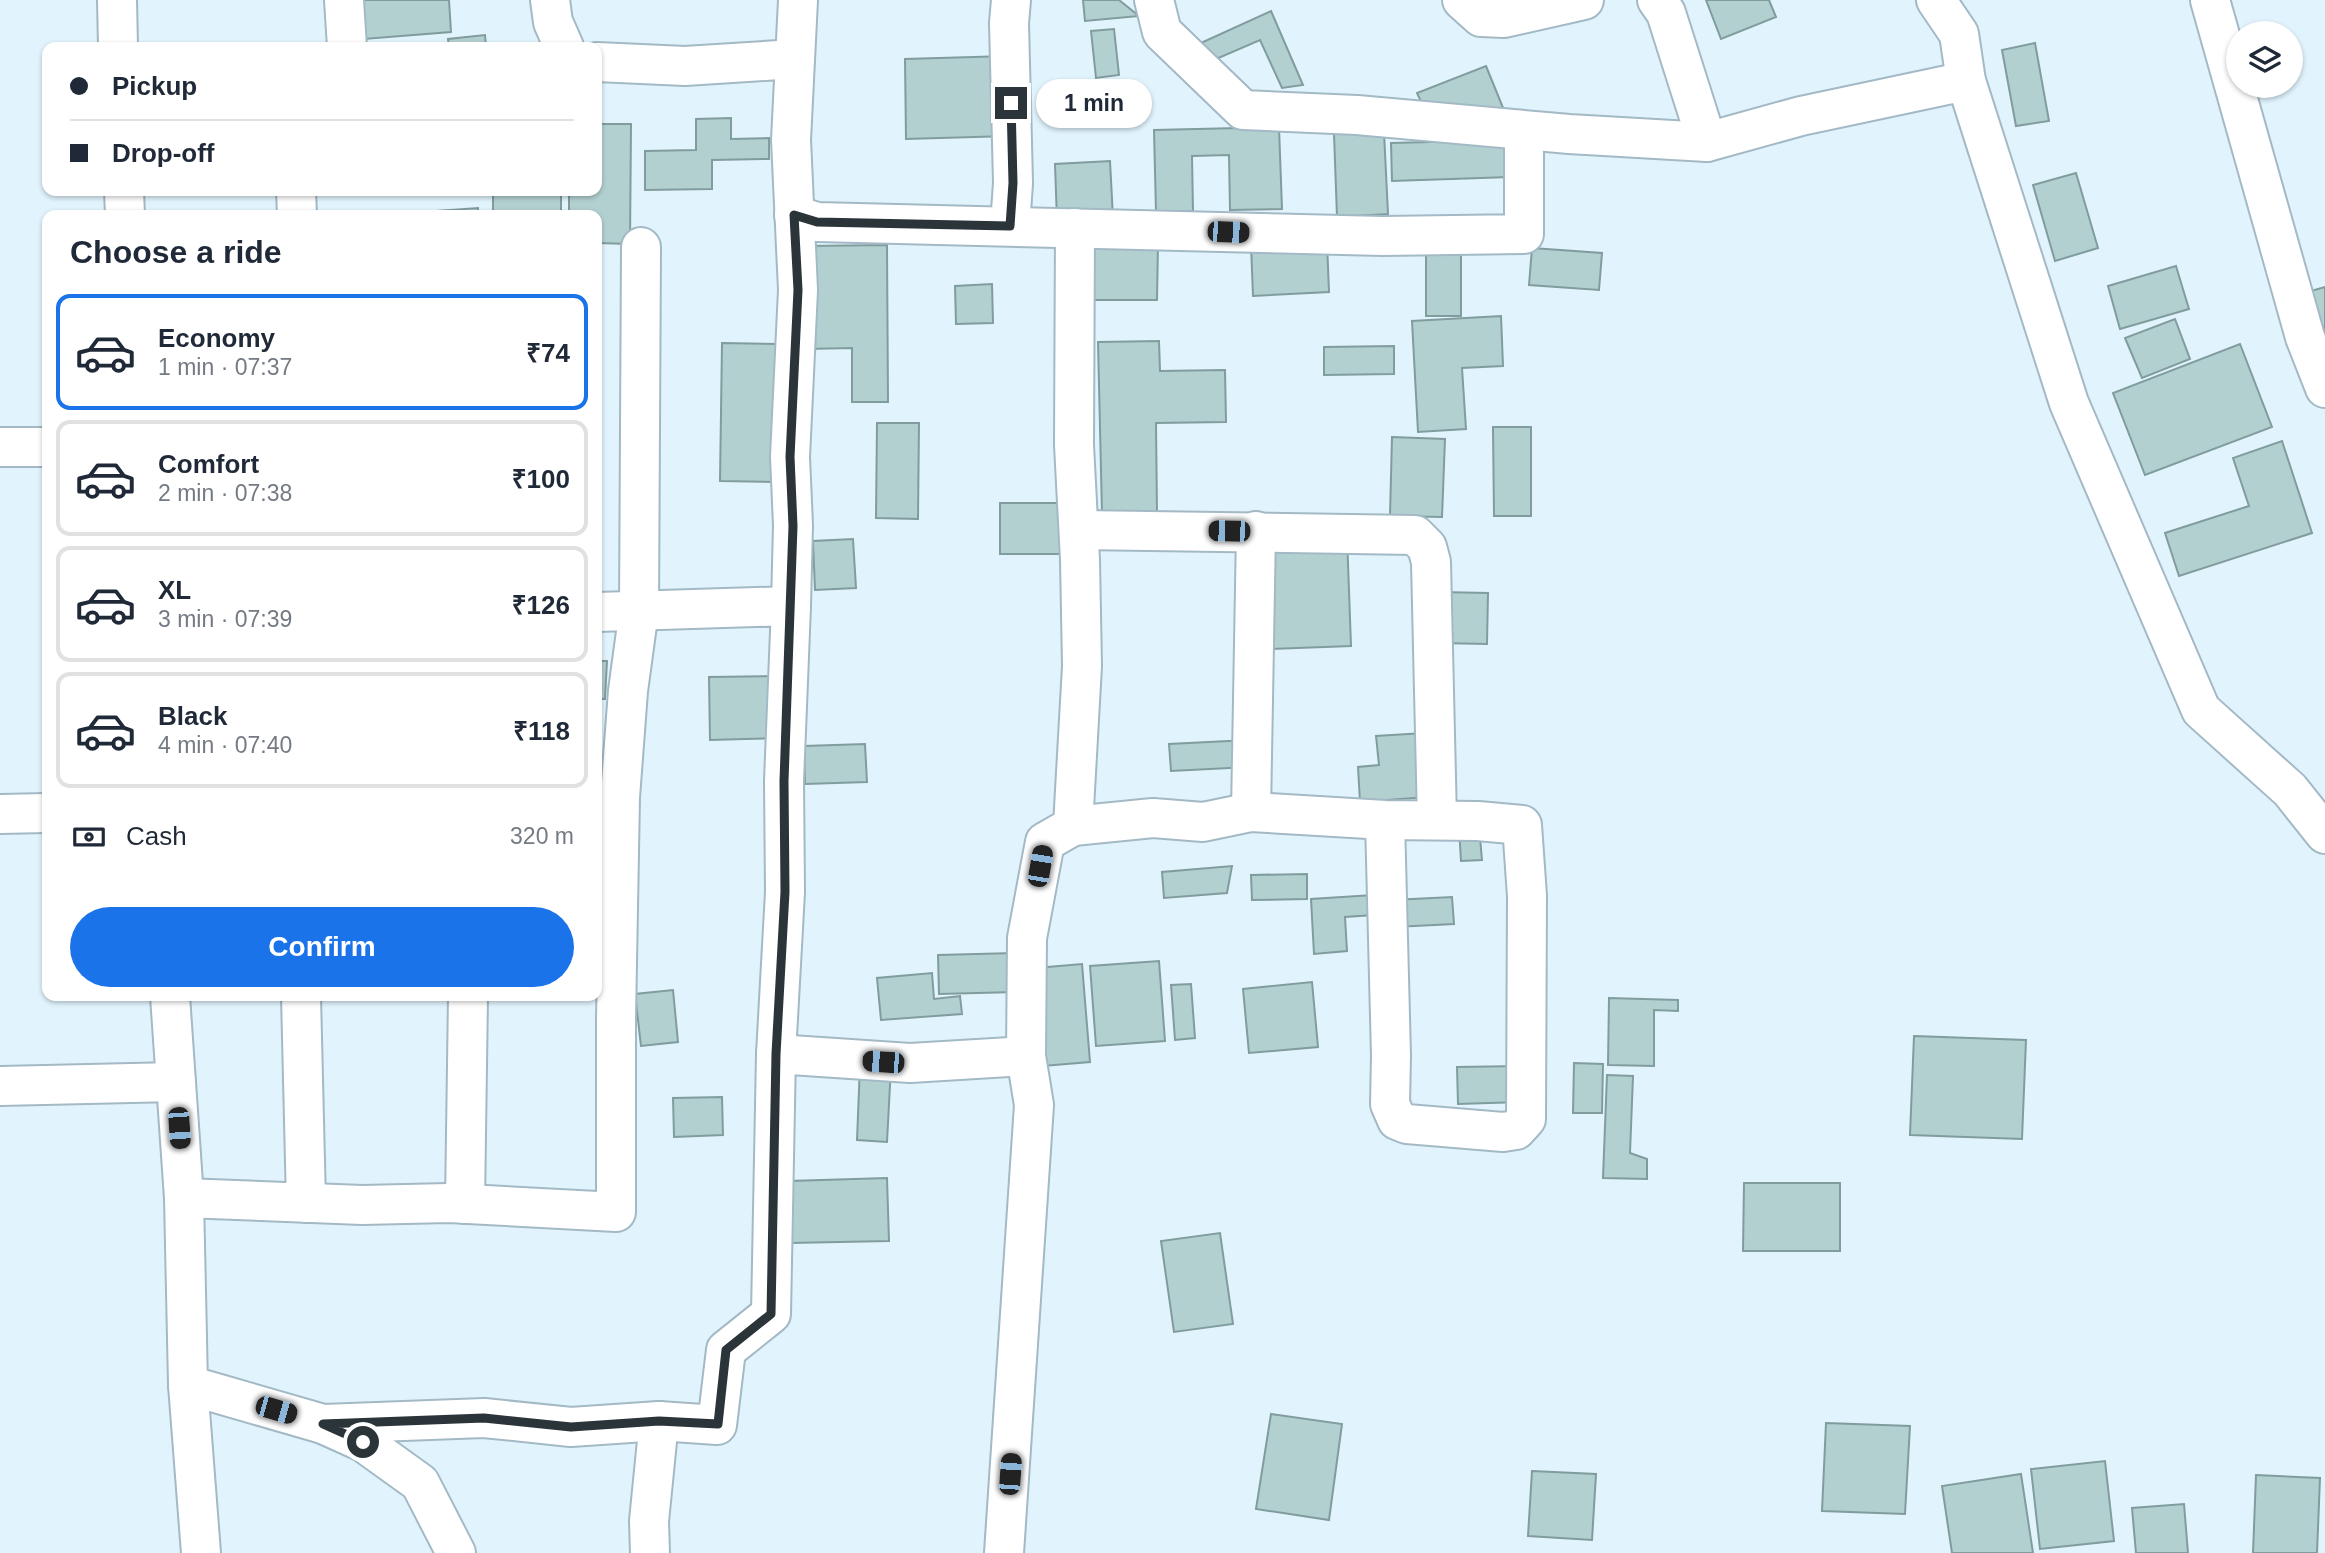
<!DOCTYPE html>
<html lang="en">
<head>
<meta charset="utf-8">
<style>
	:root { --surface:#fff; --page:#f6f6f7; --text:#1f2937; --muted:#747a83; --line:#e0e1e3; --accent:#1a73e8 }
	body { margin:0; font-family:Arial,sans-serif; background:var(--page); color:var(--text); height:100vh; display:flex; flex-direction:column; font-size:26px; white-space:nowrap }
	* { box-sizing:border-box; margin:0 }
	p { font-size:23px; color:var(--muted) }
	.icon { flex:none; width:38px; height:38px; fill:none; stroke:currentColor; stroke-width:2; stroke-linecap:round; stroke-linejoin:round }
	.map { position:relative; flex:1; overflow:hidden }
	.sheet { position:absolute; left:42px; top:210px; width:560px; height:791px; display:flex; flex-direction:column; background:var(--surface); border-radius:14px; box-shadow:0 2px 5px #0004 }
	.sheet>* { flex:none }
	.hud { position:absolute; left:42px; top:42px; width:560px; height:154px; border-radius:14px; box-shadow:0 2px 5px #0004; display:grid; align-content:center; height:154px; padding:0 28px; background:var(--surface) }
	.fabs { position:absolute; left:2226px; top:21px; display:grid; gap:14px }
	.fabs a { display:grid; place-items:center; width:77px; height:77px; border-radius:50%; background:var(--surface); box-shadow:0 2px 5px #0004; font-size:35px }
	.end { position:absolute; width:32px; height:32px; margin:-16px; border:9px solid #2b3439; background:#fff; box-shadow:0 0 0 4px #fff }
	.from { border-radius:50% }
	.bubble { position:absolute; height:49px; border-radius:24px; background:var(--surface); box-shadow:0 2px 5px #0004; font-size:23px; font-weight:600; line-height:49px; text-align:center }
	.car { position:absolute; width:21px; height:42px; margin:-21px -10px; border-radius:9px; box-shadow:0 0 5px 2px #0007; background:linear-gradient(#222 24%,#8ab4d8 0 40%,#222 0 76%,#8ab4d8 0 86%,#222 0) }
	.hud b { display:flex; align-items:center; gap:24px; height:66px; font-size:26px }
	.hud b+b { border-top:2px solid var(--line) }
	.hud i { width:18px; height:18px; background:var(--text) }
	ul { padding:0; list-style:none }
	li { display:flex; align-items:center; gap:21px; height:116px; margin:0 14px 10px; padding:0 14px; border:4px solid var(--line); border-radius:14px }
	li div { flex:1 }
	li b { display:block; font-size:26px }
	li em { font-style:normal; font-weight:600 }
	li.active { border-color:var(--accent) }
	li>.icon { width:63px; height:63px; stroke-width:1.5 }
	h2 { padding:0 28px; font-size:32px; line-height:84px }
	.pay { display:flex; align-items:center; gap:18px; height:77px; padding:0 28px; font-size:26px }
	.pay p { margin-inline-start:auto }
	.action { display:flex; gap:14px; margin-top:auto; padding:14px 28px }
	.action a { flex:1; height:80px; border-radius:42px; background:var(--accent); color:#fff; font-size:28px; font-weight:600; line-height:80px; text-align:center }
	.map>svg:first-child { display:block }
</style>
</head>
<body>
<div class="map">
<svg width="2325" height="1553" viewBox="0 0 2325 1553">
	<rect width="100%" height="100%" fill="#e1f4fe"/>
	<g fill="#b3d0d1" stroke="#819c9d" stroke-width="2">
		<path d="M 361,0 L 449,0 L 451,32 L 364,39 Z"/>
		<path d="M 1083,0 L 1119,0 L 1139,16 L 1085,21 Z"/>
		<path d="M 1706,0 L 1769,0 L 1776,17 L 1721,39 Z"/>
		<path d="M 1271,11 L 1303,85 L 1282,88 L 1260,40 L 1200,66 L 1192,47 Z"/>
		<path d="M 1114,29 L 1119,75 L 1096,78 L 1091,31 Z"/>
		<path d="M 485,35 L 486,47 L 449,47 L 448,39 Z"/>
		<path d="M 2035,43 L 2049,121 L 2016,126 L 2002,50 Z"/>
		<path d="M 1007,56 L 1009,136 L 906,139 L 905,59 Z"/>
		<path d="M 1486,66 L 1508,120 L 1424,108 L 1417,93 Z"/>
		<path d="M 731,118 L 731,139 L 769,138 L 769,159 L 712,160 L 712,189 L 645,190 L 645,151 L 696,150 L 696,119 Z"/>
		<path d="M 597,124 L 631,124 L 630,244 L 597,243 L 597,215 L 569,215 L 569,191 L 597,191 Z"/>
		<path d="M 1279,127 L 1282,209 L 1230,210 L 1229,155 L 1192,156 L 1193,211 L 1156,212 L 1154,130 Z"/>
		<path d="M 1384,132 L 1388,214 L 1337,217 L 1334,134 Z"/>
		<path d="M 1509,140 L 1510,177 L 1392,181 L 1391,143 Z"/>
		<path d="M 1110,161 L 1113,218 L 1057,221 L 1055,164 Z"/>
		<path d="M 2076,173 L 2098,248 L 2055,261 L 2033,185 Z"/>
		<rect x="493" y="191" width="68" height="24"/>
		<path d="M 478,208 L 478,215 L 408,215 L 408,213 Z"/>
		<rect x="1426" y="239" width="35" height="77"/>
		<path d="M 1327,242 L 1329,292 L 1253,296 L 1251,245 Z"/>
		<path d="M 1093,244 L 1158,244 L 1157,300 L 1093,300 Z"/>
		<path d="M 887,245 L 888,402 L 852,402 L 852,348 L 806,349 L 805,246 Z"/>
		<path d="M 1532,248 L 1602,253 L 1599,290 L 1529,285 Z"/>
		<path d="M 2176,266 L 2189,309 L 2120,329 L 2108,286 Z"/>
		<path d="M 992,284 L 993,323 L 956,324 L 955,286 Z"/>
		<path d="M 2325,287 L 2325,337 L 2311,291 Z"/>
		<path d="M 1501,316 L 1503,366 L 1462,368 L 1466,429 L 1418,432 L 1412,321 Z"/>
		<path d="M 2175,319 L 2190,359 L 2142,378 L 2125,338 Z"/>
		<path d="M 1159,341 L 1160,371 L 1225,370 L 1226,422 L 1156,423 L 1157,512 L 1102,513 L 1098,342 Z"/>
		<path d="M 722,343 L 780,344 L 777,482 L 720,481 Z"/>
		<path d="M 2240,344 L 2272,427 L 2145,475 L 2113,393 Z"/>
		<path d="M 1394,346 L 1394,374 L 1324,375 L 1324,347 Z"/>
		<path d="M 877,423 L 919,423 L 918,519 L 876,518 Z"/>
		<path d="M 1493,427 L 1531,427 L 1531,516 L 1494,516 Z"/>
		<path d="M 1392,437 L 1445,439 L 1442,517 L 1390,516 Z"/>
		<path d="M 2282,441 L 2312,533 L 2179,576 L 2165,533 L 2249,506 L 2233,458 Z"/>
		<rect x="1000" y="503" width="63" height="51"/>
		<path d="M 1347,535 L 1351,646 L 1271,649 L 1268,537 Z"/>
		<path d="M 853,539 L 856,588 L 815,590 L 813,541 Z"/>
		<path d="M 1439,592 L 1488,593 L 1487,644 L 1438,643 Z"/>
		<path d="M 597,661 L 607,661 L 605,699 L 597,699 Z"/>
		<path d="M 783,676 L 784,738 L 710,740 L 709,677 Z"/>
		<path d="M 1424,733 L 1428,797 L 1360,802 L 1358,767 L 1379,765 L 1376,736 Z"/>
		<path d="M 1248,740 L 1249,767 L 1171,771 L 1169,744 Z"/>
		<path d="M 865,744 L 867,782 L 805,784 L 804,746 Z"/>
		<path d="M 1479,826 L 1482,860 L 1461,861 L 1459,827 Z"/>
		<path d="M 1232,866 L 1227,893 L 1164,898 L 1162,872 Z"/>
		<path d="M 1307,874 L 1307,899 L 1252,900 L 1251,875 Z"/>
		<path d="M 1373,895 L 1374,915 L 1345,917 L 1347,951 L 1314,954 L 1311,899 Z"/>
		<path d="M 1452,897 L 1454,924 L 1394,927 L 1393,900 Z"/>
		<path d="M 1015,953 L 1016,992 L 939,994 L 938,955 Z"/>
		<path d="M 1159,961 L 1165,1041 L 1096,1046 L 1090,966 Z"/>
		<path d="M 1082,964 L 1090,1062 L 1043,1066 L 1036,968 Z"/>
		<path d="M 932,973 L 934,999 L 960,996 L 962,1014 L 881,1020 L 877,978 Z"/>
		<path d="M 1312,982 L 1318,1047 L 1249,1053 L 1243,989 Z"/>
		<path d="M 1191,984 L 1195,1038 L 1175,1040 L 1171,985 Z"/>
		<path d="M 673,990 L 678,1042 L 641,1046 L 635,994 Z"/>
		<path d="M 1609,998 L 1678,1000 L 1678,1011 L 1654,1010 L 1654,1066 L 1608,1065 Z"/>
		<path d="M 1914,1036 L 2026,1040 L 2022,1139 L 1910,1135 Z"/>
		<path d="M 1574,1063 L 1603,1064 L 1602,1113 L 1573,1113 Z"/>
		<path d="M 860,1065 L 891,1066 L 887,1142 L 857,1140 Z"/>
		<path d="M 1521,1066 L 1522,1102 L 1458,1104 L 1457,1067 Z"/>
		<path d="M 1607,1075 L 1633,1076 L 1630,1153 L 1647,1159 L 1647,1179 L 1603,1178 Z"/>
		<path d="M 722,1097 L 723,1135 L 674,1137 L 673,1098 Z"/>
		<path d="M 887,1178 L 889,1241 L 790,1243 L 789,1181 Z"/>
		<path d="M 1744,1183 L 1840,1183 L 1840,1251 L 1743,1251 Z"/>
		<path d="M 1220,1233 L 1233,1324 L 1174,1332 L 1161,1241 Z"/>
		<path d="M 1271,1414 L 1342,1424 L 1329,1520 L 1256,1509 Z"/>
		<path d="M 1826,1423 L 1910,1426 L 1905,1514 L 1822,1511 Z"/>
		<path d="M 2105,1461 L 2114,1541 L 2040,1549 L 2031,1469 Z"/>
		<path d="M 1532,1471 L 1596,1474 L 1592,1540 L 1528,1536 Z"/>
		<path d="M 2021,1474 L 2033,1553 L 1952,1553 L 1942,1486 Z"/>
		<path d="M 2256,1475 L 2320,1478 L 2317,1553 L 2253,1553 Z"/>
		<path d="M 2184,1504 L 2188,1553 L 2136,1553 L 2132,1508 Z"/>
	</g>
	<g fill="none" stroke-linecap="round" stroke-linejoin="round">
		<defs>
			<g id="minor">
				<path d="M 117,0 L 118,47"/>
				<path d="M 344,0 L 347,47"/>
				<path d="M 550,0 L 553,22 L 564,47"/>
				<path d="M 1154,0 L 1162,32 L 1243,110 L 1357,115 L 1569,134 L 1707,142 L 1801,116 L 1966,81"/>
				<path d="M 1462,0 L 1481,17 L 1504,18 L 1584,0"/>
				<path d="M 1657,0 L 1666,13 L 1707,142"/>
				<path d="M 1936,0 L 1959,34 L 1966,81 L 2069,403 L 2201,710 L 2290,790 L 2325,834"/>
				<path d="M 2210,0 L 2305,337 L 2325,388"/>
				<path d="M 597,62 L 685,66 L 795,59"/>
				<path d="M 124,191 L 125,215"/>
				<path d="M 296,191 L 297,215"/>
				<path d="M 794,215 L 817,222 L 1383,236 L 1524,234 L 1524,131"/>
				<path d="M 1010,226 L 1013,183 L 1009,23 L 1011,0"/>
				<path d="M 0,447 L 47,447"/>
				<path d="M 1079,530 L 1415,535 L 1427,547 L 1431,562 L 1437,820"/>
				<path d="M 791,606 L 793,525 L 790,457 L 798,290 L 791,140 L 798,0"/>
				<path d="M 1251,812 L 1256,531"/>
				<path d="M 0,814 L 47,813"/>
				<path d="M 1073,826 L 1153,818 L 1203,822 L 1251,812 L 1385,820 L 1478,821 L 1522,825 L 1527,896 L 1526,1119 L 1516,1130 L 1503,1132 L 1407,1124 L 1397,1120 L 1390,1104 L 1391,1056 L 1385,820"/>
				<path d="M 170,996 L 184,1198 L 188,1385 L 323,1424 L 363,1442 L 420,1483 L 456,1553"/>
				<path d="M 301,996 L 306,1203"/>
				<path d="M 776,1054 L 910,1063 L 1026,1056"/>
				<path d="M 0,1086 L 176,1082"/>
				<path d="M 184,1198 L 362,1205 L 449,1203 L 616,1212 L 616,1018 L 620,797 L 628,691 L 639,610 L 641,247"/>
				<path d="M 465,1204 L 468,996"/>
				<path d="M 188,1385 L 201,1553"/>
				<path d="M 323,1424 L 484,1418 L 571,1427 L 659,1421 L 717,1425 L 726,1350 L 771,1314 L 776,1054 L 785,892 L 784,781 L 791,606 L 597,612"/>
				<path d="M 650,1553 L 649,1521 L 659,1421"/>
				<path d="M 1004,1553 L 1034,1105 L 1026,1056 L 1027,938 L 1045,842 L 1073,826 L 1082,666 L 1080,560 L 1074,445 L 1075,228"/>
			</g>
		</defs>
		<use href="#minor" stroke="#a3b9c5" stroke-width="42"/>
		<use href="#minor" stroke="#fff" stroke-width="38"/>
	</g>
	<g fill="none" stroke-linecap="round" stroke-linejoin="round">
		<path stroke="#2b3439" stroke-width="9" d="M 363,1442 L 323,1424 L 484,1418 L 571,1427 L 659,1421 L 718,1424 L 726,1350 L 771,1314 L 776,1054 L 785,892 L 784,781 L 793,526 L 790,457 L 798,290 L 794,215 L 817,222 L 1010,226 L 1013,183 L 1011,103"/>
	</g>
</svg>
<div class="fabs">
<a><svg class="icon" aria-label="layers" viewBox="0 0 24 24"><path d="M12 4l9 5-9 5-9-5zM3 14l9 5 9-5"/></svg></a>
</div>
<i class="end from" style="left:363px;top:1442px"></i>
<i class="end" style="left:1011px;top:103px"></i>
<div class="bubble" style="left:1036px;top:79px;width:116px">1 min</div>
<i class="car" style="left:1228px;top:232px;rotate:92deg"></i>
<i class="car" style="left:1229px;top:531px;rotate:271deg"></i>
<i class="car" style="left:1040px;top:866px;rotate:10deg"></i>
<i class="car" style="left:883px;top:1062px;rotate:274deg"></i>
<i class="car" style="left:179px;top:1128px;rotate:176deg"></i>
<i class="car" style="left:276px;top:1410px;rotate:106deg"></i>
<i class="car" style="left:1010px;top:1474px;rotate:4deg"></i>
<div class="hud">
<b><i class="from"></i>Pickup</b>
<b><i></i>Drop-off</b>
</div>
<section class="sheet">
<h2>Choose a ride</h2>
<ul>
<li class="active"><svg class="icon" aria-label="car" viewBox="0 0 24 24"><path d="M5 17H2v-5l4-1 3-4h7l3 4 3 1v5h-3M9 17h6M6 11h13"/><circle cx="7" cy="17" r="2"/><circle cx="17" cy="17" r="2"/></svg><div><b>Economy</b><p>1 min · 07:37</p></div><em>₹74</em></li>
<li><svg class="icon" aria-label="car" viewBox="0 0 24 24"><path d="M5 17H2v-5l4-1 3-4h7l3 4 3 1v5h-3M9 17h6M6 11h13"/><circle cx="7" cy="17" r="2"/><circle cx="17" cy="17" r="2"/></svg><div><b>Comfort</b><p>2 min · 07:38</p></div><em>₹100</em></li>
<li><svg class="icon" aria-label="car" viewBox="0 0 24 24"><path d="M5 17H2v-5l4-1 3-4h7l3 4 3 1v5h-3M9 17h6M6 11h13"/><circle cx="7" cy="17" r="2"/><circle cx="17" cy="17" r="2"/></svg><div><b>XL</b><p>3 min · 07:39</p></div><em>₹126</em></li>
<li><svg class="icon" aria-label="car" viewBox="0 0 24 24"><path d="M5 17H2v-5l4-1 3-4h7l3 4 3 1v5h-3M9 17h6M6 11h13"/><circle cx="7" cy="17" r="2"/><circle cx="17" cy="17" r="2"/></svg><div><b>Black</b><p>4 min · 07:40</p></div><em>₹118</em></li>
</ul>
<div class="pay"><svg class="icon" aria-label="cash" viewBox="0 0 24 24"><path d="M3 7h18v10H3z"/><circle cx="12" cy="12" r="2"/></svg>Cash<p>320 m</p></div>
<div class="action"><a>Confirm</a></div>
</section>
</div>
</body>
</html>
